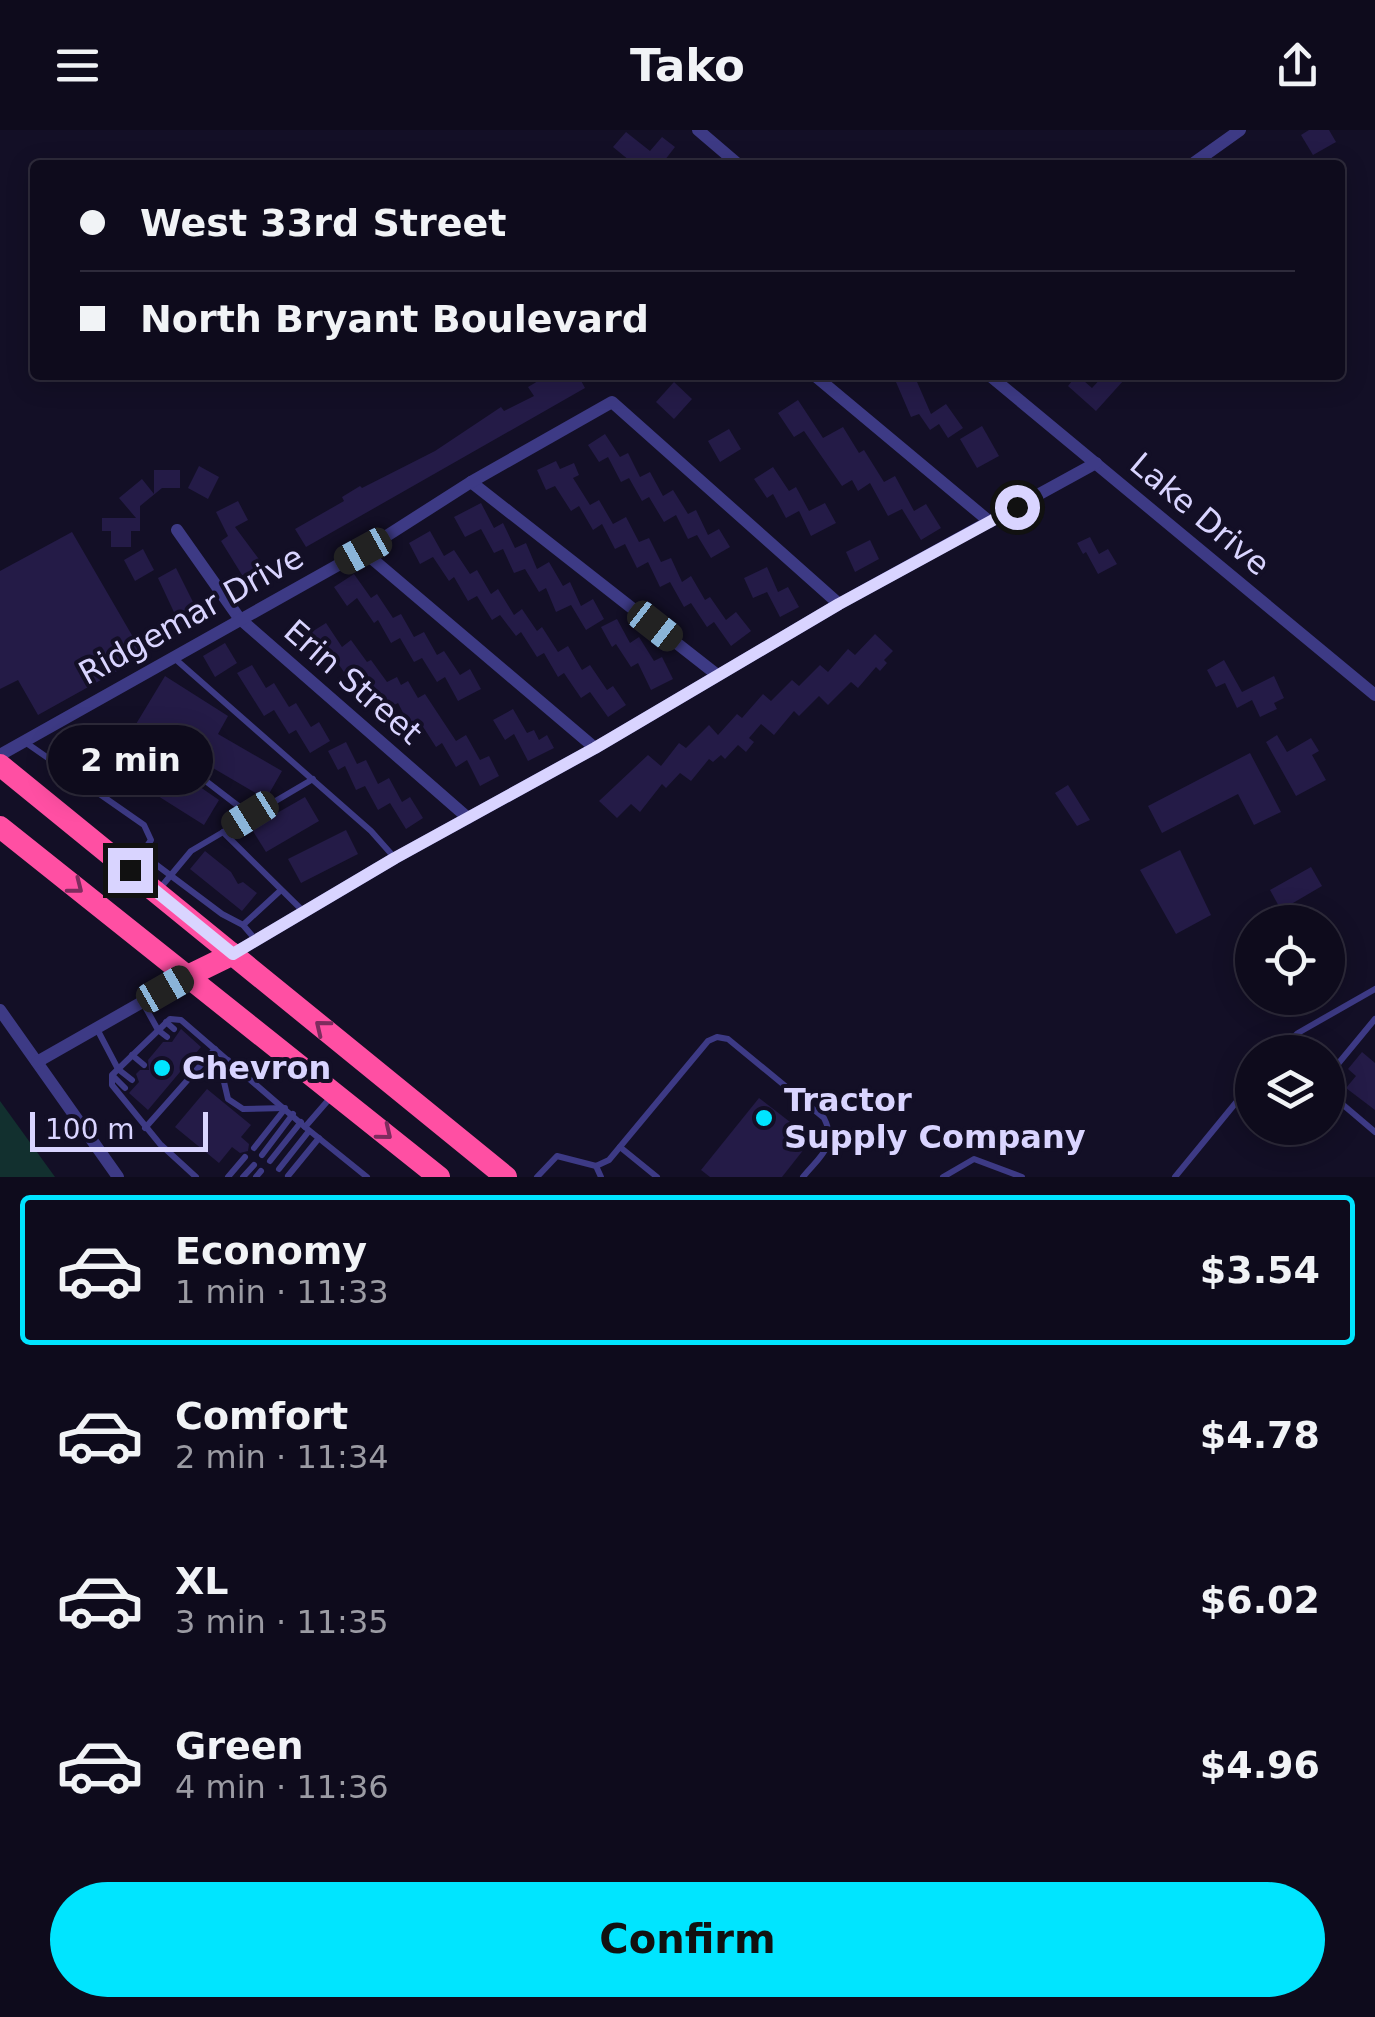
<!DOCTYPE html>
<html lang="en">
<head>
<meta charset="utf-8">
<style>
	:root { --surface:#0e0b1c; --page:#171425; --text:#f1f3f6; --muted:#9b9ba3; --line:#2e2b3b; --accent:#00e5ff }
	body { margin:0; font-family:"DejaVu Sans",sans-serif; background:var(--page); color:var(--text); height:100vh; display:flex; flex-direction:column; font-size:38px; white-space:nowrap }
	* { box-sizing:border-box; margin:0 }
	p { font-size:32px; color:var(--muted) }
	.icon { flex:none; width:55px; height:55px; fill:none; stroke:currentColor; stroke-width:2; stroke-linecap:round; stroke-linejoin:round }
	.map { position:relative; height:1047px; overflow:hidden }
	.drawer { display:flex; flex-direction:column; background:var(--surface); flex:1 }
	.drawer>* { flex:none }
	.banner { position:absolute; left:30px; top:30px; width:1315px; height:220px; border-radius:10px; box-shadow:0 5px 25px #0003,0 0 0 2px var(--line); display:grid; align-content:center; height:220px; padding:0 50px; background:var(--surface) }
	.tools { position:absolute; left:1235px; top:775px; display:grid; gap:20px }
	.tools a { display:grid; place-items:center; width:110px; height:110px; border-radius:50%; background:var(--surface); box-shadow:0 5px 25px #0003,0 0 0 2px var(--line); font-size:50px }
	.scale { position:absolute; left:30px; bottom:25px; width:178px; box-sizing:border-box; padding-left:10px; border:5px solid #d9d4ff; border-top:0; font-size:28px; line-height:35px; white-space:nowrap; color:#d9d4ff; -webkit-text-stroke:8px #130f26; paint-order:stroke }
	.end { position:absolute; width:45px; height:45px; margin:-22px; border:12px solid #d9d4ff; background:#111; box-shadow:0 0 0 5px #111 }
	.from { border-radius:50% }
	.bubble { position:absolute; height:70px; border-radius:35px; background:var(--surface); box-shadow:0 5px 25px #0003,0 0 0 2px var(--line); font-size:32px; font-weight:600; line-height:70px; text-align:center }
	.car { position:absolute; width:30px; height:60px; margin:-30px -15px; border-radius:12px; box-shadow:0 0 8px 2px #0007; background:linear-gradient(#222 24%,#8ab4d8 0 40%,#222 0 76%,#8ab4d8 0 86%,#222 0) }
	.banner b { display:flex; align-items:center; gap:35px; height:95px; font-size:38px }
	.banner b+b { border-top:2px solid var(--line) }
	.banner i { width:25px; height:25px; background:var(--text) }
	ul { padding:18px 0 0; list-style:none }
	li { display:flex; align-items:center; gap:30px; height:150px; margin:0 20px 15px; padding:0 30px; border:5px solid transparent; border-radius:10px }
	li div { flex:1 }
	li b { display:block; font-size:38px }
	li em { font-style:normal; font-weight:600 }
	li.active { border-color:var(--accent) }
	li>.icon { width:90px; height:90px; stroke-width:1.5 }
	.action { display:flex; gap:20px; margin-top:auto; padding:20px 50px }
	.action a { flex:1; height:115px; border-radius:60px; background:var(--accent); color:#111; font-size:40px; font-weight:600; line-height:115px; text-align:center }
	header { display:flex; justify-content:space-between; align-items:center; height:130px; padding:0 50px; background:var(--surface); font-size:45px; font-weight:600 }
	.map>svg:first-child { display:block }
</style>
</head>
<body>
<header><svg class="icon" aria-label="menu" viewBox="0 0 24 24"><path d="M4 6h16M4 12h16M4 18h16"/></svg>Tako<svg class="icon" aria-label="share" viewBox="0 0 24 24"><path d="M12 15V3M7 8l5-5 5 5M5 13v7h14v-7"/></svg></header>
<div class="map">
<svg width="1375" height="1047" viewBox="0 0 1375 1047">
	<rect width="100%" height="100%" fill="#130f26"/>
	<path fill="#12302f" d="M 0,971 L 55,1047 L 0,1047 Z"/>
	<g fill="#241b47">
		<path d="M 1309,0 L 1329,0 L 1336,12 L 1313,25 L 1301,5 Z"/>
		<path d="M 626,2 L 650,21 L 662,7 L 675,17 L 661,35 L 635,35 L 613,17 Z"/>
		<path d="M 548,245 L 551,251 L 562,245 L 578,245 L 585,258 L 306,417 L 295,399 L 344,371 L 342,367 L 360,356 L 362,358 L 435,321 L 501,277 L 504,281 L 534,266 L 528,257 Z"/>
		<path d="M 893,245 L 914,245 L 931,284 L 946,274 L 963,298 L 948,308 L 939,294 L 930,300 L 919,284 L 911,287 Z"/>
		<path d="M 1077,245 L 1092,258 L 1104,245 L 1116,245 L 1123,251 L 1096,281 L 1068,256 Z"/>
		<path d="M 674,252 L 692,269 L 674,289 L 656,272 Z"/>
		<path d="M 798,270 L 823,308 L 843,297 L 859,323 L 864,320 L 884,352 L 895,346 L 914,381 L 926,374 L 941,398 L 921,410 L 902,379 L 888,386 L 870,353 L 858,361 L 852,350 L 842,356 L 804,301 L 794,307 L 778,283 Z"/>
		<path d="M 982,296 L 999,326 L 977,338 L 960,309 Z"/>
		<path d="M 729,299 L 741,319 L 720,332 L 708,311 Z"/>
		<path d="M 605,304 L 620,327 L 628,323 L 640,347 L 650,342 L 663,366 L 673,360 L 688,384 L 696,380 L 708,405 L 719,399 L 730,417 L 711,428 L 697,405 L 688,409 L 676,385 L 664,392 L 649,367 L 642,371 L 629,348 L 621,352 L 608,327 L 599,332 L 588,315 Z"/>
		<path d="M 556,331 L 560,339 L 574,333 L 579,345 L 573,348 L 590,375 L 599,370 L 613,394 L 626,387 L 639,412 L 649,408 L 661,432 L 671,428 L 682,452 L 691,446 L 705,470 L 710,467 L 726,490 L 736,482 L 751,501 L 731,516 L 714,492 L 707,497 L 691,473 L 684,477 L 670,452 L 660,457 L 648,432 L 637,438 L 625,414 L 615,419 L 602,394 L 593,400 L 579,376 L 571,381 L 555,356 L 546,360 L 537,340 Z"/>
		<path d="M 199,336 L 219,347 L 208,369 L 188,358 Z"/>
		<path d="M 773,337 L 789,361 L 796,357 L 809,381 L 825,373 L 836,393 L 811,406 L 799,381 L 786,388 L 773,364 L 767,368 L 754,349 Z"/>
		<path d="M 154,340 L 180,340 L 180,358 L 162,358 L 140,376 L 140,401 L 131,401 L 131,417 L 111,417 L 111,401 L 102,401 L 102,388 L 136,388 L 119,368 L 142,349 L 154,364 Z"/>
		<path d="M 238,371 L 248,390 L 235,397 L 267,440 L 247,453 L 221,411 L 228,406 L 216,382 Z"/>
		<path d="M 481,373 L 494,398 L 503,393 L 515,418 L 526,413 L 537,439 L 549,432 L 563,456 L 570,452 L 581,476 L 593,469 L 604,489 L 586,500 L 571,475 L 556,482 L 546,458 L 539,462 L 525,439 L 514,443 L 503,419 L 494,423 L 481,399 L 465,407 L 454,387 Z"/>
		<path d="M 430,401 L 444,426 L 454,420 L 470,444 L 477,440 L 491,464 L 498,459 L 514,485 L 522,479 L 537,501 L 542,497 L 558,522 L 568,516 L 582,540 L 590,535 L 607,560 L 613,556 L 626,575 L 608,587 L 590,562 L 581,568 L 564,543 L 558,547 L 544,523 L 537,527 L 521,502 L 516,506 L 500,485 L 492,490 L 477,466 L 468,471 L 454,447 L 449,451 L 433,427 L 420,434 L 409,413 Z"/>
		<path d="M 72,402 L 144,526 L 38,585 L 18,550 L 0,559 L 0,441 Z"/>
		<path d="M 1090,407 L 1099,424 L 1108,419 L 1117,434 L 1098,444 L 1086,422 L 1083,424 L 1077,413 Z"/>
		<path d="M 870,410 L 879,429 L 855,442 L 846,422 Z"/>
		<path d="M 143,419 L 154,440 L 135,451 L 124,430 Z"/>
		<path d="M 767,437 L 778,462 L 788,457 L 799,477 L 780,487 L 767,462 L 753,468 L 744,448 Z"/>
		<path d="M 176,438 L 200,486 L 180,495 L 158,448 Z"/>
		<path d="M 354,444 L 371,468 L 377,464 L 393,488 L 401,484 L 414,507 L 424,502 L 437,525 L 444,521 L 460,545 L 470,539 L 481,559 L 458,571 L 445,547 L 437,552 L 422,528 L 414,532 L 400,508 L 391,513 L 378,490 L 374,493 L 357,468 L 347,476 L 334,457 Z"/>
		<path d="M 617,489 L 630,513 L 639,507 L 654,531 L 662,527 L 673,549 L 651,560 L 638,533 L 631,537 L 616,514 L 612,517 L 601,497 Z"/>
		<path d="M 326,493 L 342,517 L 351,510 L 367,532 L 371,530 L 387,552 L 397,547 L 401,555 L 408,551 L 418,568 L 425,564 L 456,611 L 466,605 L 480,630 L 489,626 L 499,646 L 480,656 L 467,630 L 456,637 L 442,613 L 436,617 L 420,592 L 411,598 L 398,573 L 385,580 L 372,557 L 366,561 L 349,538 L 344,542 L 328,519 L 323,523 L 310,503 Z"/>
		<path d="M 875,504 L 893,521 L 884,530 L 887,533 L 880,541 L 876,537 L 858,558 L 851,552 L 828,575 L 819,566 L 799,586 L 794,581 L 774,605 L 761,594 L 749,608 L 754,612 L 746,622 L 738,615 L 725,629 L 721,625 L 713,632 L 709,629 L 691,651 L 680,643 L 666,658 L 662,654 L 640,682 L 631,674 L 617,688 L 599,671 L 648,625 L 661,636 L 679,613 L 686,618 L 709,595 L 718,605 L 737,584 L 742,588 L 763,564 L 771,571 L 792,550 L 799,556 L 820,535 L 828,542 L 848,519 L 855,525 Z"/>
		<path d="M 225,513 L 237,533 L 215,547 L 203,526 Z"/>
		<path d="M 1224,530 L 1242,562 L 1274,546 L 1284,568 L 1274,573 L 1277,579 L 1260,587 L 1252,570 L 1237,578 L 1225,553 L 1216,557 L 1207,540 Z"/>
		<path d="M 252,535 L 266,558 L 274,553 L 289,577 L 296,573 L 311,597 L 319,592 L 330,611 L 310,623 L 296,600 L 289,604 L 274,580 L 264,586 L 237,543 Z"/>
		<path d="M 165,546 L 228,586 L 218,604 L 282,641 L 266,669 L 201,631 L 192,642 L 190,650 L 219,670 L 204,695 L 85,620 L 101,593 L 127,609 Z"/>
		<path d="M 513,579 L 527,603 L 534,600 L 539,610 L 547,605 L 554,618 L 528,631 L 514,604 L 505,610 L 493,590 Z"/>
		<path d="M 1277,605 L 1287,622 L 1311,608 L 1319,621 L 1312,625 L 1326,650 L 1296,666 L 1266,612 Z"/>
		<path d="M 346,612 L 357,634 L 366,630 L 378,654 L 389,648 L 402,672 L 410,667 L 423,688 L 406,699 L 390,673 L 378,680 L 365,656 L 356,660 L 345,636 L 338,640 L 328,621 Z"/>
		<path d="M 1250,623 L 1281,682 L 1254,695 L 1238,664 L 1162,703 L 1148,676 Z"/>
		<path d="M 1068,655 L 1090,690 L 1077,696 L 1055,663 Z"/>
		<path d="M 305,667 L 319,691 L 266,722 L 251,698 Z"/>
		<path d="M 346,700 L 358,724 L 301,753 L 288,729 Z"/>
		<path d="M 1180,720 L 1211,785 L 1176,804 L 1140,740 Z"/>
		<path d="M 205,721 L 231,742 L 238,754 L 243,752 L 257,763 L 242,781 L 190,739 Z"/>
		<path d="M 1311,737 L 1322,756 L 1281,780 L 1270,760 Z"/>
		<path d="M 181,899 L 201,917 L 148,980 L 129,963 L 139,952 L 136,944 L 140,940 L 149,940 L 148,930 L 163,912 L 172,912 Z"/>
		<path d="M 1362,922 L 1375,933 L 1375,980 L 1346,958 L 1356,946 L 1348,939 Z"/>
		<path d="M 207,959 L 251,995 L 241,1007 L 249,1014 L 248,1021 L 240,1023 L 232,1017 L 219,1033 L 175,997 Z"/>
		<path d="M 759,968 L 812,1009 L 782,1047 L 710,1047 L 701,1040 Z"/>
	</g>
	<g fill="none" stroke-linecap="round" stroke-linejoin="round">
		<g stroke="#3d3a85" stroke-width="6">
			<path d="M 173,527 L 371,701 L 394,727"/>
			<path d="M 25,612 L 144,695 L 151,710 L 134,735"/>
			<path d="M 198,645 L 250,685"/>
			<path d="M 223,702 L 304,782"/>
			<path d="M 142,724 L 222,784 L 243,795 L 255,809"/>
			<path d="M 161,757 L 191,721 L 313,649"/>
			<path d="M 243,795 L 281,760"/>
			<path d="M 143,873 L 158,900 L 167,907"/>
			<path d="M 166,892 L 174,899"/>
			<path d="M 97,899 L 118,939 L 132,950"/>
			<path d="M 1278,922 L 1298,903 L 1375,859"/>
			<path d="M 132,925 L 144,935"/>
			<path d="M 228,930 L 224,952 L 228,969 L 243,979 L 285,978"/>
			<path d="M 113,946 L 125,958"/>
			<path d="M 1328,946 L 1375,889"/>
			<path d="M 1328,962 L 1375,1002"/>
			<path d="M 331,967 L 305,997 L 367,1047"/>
			<path d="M 145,998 L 215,919"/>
			<path d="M 620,1017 L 657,1047"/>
			<path d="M 254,1018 L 284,980"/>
			<path d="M 262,1025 L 293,984"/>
			<path d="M 270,1031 L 301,992"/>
			<path d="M 596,1036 L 601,1047"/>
			<path d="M 279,1039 L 309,1001"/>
			<path d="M 288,1046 L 319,1008"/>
			<path d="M 196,1047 L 160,1014 L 112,955 L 112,945 L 170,889 L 181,890 L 305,997"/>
			<path d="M 228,1047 L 245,1027"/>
			<path d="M 243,1047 L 254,1035"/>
			<path d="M 256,1047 L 261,1041"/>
			<path d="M 537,1047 L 557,1026 L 596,1036 L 609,1030 L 708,911 L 717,907 L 728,909 L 824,988 C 838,1016 820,1026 803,1047"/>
			<path d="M 943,1047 L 974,1029 L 1022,1047"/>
			<path d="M 1175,1047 L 1252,953"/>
		</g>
		<g stroke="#3d3a85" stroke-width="12">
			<path d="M 698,0 L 739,35"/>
			<path d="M 1191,35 L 1240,0"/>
			<path d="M 814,245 L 990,392"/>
			<path d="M 989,245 L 1375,565"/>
			<path d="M 471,352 L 716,544"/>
			<path d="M 177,400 L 239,488 L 468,688"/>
			<path d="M 363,421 L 595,618"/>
			<path d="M 0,625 L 363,421 L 471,352 L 612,272 L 839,474"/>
			<path d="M 233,824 L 395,728 L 595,618 L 839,474 L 1096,333"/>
			<path d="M 0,880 L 118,1047"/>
			<path d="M 37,932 L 188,846"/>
		</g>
		<g stroke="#ff4fa3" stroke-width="22">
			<path d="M 0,635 L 506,1047"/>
			<path d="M 0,697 L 439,1047"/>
			<path d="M 188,846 L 233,824"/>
		</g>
	</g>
	<defs><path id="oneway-chevron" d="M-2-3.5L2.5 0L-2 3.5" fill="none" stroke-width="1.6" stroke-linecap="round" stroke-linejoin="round" transform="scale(2.5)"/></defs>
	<g stroke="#7d2c5e">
		<use href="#oneway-chevron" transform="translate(76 757) rotate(38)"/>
		<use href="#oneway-chevron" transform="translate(322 897) rotate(-141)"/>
		<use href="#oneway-chevron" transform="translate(385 1003) rotate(39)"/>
	</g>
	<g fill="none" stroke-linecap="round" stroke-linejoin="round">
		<path stroke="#d9d4ff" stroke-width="12" d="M 130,740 L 233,824 L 395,728 L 595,618 L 839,474 L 1017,377"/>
	</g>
	<g fill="#00e5ff" stroke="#130f26" stroke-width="4">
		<circle cx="162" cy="938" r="10"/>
		<circle cx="764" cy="988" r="10"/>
	</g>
	<g text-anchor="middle" stroke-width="8" stroke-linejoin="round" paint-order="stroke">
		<g font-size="32" fill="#d9d4ff" stroke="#130f26">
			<text transform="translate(1200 384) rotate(40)" y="11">Lake Drive</text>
			<text transform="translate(191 485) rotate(-29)" y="11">Ridgemar Drive</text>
			<text transform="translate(353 552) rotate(41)" y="11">Erin Street</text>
		</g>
		<g font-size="32" font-weight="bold" fill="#d9d4ff" stroke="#130f26" text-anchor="start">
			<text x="182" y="949">Chevron</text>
			<text x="784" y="981">Tractor<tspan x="784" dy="37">Supply Company</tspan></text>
		</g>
	</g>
</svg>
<div class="tools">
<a><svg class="icon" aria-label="locate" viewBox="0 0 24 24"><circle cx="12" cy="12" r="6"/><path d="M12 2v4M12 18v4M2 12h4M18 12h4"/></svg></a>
<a><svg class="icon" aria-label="layers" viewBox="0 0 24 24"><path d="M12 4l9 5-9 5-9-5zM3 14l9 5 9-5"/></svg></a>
</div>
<div class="scale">100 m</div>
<i class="end from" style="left:1017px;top:377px"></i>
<i class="end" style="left:130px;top:740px"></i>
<div class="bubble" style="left:48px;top:595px;width:165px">2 min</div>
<i class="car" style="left:363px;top:421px;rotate:241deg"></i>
<i class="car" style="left:655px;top:496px;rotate:128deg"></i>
<i class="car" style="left:250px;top:685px;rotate:238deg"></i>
<i class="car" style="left:165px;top:859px;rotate:60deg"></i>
<div class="banner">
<b><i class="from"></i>West 33rd Street</b>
<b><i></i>North Bryant Boulevard</b>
</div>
</div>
<section class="drawer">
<ul>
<li class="active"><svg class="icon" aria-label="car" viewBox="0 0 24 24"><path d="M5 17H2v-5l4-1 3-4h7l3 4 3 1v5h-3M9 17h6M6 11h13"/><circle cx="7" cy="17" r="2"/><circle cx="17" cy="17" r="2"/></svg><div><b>Economy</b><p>1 min · 11:33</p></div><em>$3.54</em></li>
<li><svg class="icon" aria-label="car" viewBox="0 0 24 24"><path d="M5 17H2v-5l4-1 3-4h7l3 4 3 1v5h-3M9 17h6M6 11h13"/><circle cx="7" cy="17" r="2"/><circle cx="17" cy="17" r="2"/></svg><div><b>Comfort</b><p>2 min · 11:34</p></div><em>$4.78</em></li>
<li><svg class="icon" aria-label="car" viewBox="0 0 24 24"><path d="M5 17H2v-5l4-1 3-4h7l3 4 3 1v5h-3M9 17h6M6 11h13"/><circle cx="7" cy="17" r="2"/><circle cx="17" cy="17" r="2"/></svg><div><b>XL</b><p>3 min · 11:35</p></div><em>$6.02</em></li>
<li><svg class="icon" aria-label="car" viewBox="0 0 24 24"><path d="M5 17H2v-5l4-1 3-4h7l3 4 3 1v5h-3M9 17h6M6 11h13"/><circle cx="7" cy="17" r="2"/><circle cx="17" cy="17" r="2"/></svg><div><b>Green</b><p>4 min · 11:36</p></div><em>$4.96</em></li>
</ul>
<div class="action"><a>Confirm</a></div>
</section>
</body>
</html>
